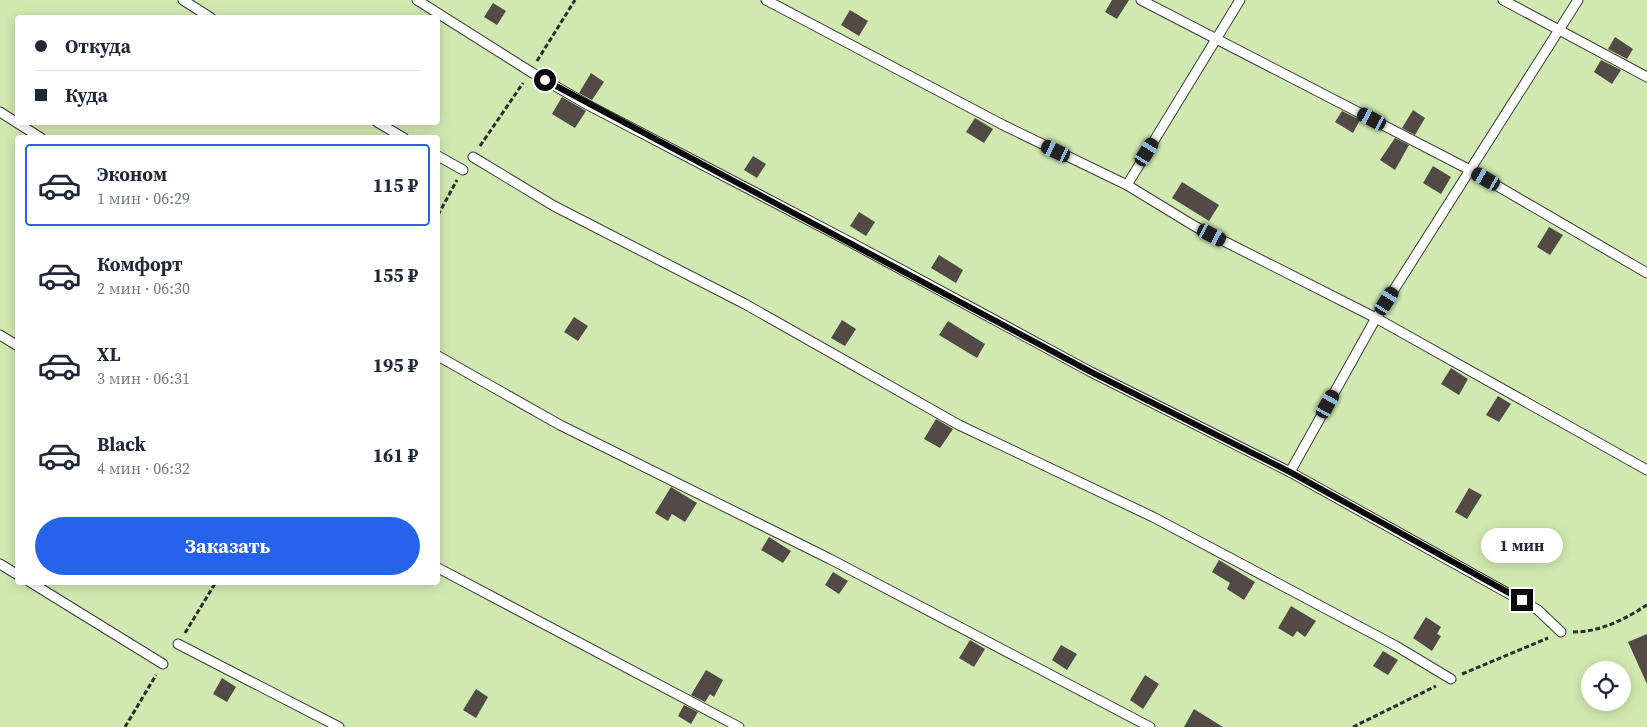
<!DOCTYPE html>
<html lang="ru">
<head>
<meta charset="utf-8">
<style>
	:root { --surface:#fff; --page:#f2f2f3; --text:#1f2937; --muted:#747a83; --line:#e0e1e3; --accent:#2563eb }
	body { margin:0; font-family:"Source Serif 4",serif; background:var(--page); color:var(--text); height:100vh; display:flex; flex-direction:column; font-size:19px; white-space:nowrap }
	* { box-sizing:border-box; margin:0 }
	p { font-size:16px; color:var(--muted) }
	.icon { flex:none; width:28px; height:28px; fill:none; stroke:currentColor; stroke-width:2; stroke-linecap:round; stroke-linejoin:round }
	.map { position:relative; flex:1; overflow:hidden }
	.sheet { position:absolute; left:15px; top:135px; width:425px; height:450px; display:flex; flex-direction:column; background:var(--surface); border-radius:5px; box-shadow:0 2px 12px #0003 }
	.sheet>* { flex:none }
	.banner { position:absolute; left:15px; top:15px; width:425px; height:110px; border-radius:5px; box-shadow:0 2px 12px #0003; display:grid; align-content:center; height:110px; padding:0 20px; background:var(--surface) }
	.controls { position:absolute; left:1581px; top:661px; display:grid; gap:10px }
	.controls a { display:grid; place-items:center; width:50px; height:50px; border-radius:50%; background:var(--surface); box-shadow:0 2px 12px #0003; font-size:25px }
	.end { position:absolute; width:22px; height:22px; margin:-11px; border:6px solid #0a0a0a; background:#fff; box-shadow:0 0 0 2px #fff }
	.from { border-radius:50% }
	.bubble { position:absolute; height:35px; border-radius:18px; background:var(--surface); box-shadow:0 2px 12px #0003; font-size:16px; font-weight:700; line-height:35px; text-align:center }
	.car { position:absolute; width:15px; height:30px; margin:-15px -8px; border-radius:6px; box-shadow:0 0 4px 1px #0007; background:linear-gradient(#222 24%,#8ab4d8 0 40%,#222 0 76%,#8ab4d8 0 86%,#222 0) }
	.banner b { display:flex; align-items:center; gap:18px; height:48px; font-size:19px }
	.banner b+b { border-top:1px solid var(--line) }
	.banner i { width:12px; height:12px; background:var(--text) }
	ul { padding:9px 0 0; list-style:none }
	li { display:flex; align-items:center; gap:15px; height:82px; margin:0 10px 8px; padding:0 10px; border:2px solid transparent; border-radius:5px }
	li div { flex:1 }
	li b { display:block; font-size:19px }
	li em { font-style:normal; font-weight:700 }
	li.active { border-color:var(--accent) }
	li>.icon { width:45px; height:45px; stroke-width:1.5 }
	.button { display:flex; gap:10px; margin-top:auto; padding:10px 20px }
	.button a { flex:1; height:58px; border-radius:30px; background:var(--accent); color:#fff; font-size:20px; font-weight:700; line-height:58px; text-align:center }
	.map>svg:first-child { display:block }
</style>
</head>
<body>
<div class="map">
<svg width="1647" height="727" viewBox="0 0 1647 727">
	<rect width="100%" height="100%" fill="#fff9e6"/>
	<path fill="#d0e9b0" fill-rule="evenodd" d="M 0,0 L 1647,0 L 1647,727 L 0,727 ZM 18,18 L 438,18 L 438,122 L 18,122 ZM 18,138 L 438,138 L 438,582 L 18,582 ZM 1590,670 L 1622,670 L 1622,702 L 1590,702 Z"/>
	<g fill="#524a46">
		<path d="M 1112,0 L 1129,0 L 1117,19 L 1105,12 Z"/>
		<path d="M 493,3 L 506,11 L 497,25 L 484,17 Z"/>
		<path d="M 850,10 L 868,21 L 859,36 L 841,25 Z"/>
		<path d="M 1615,37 L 1633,49 L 1627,59 L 1608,49 Z"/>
		<path d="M 1601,60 L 1621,70 L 1612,84 L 1594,72 Z"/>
		<path d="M 591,73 L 604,82 L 592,100 L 579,93 Z"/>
		<path d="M 562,97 L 586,111 L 575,128 L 552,114 Z"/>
		<path d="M 1413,110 L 1425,118 L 1415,135 L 1402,128 Z"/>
		<path d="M 1342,111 L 1360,120 L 1353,133 L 1335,122 Z"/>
		<path d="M 975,118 L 993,129 L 984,143 L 966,132 Z"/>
		<path d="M 1395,138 L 1409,145 L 1395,170 L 1380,160 Z"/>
		<path d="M 753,156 L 766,164 L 757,178 L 744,170 Z"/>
		<path d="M 1433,166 L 1451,177 L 1441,194 L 1423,183 Z"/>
		<path d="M 1182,182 L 1219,205 L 1209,221 L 1172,198 Z"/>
		<path d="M 859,212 L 875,222 L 866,236 L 850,226 Z"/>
		<path d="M 1549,227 L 1563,235 L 1550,255 L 1537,247 Z"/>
		<path d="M 939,255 L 963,270 L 956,283 L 931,268 Z"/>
		<path d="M 574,317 L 588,326 L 578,341 L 564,332 Z"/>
		<path d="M 842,320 L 856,329 L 845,346 L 831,338 Z"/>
		<path d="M 948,321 L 985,344 L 977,358 L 939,335 Z"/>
		<path d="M 1451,368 L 1468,379 L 1459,395 L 1441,384 Z"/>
		<path d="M 1498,396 L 1511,404 L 1499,422 L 1486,415 Z"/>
		<path d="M 936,419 L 953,429 L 940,448 L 924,439 Z"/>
		<path d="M 671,487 L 697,503 L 685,522 L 672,514 L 668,521 L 655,513 Z"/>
		<path d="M 1469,488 L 1482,495 L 1467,519 L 1455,512 Z"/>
		<path d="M 769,537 L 791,551 L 783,563 L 761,550 Z"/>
		<path d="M 1219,560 L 1255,582 L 1244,600 L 1227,589 L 1230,583 L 1212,572 Z"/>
		<path d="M 833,572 L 848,581 L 839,594 L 825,585 Z"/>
		<path d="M 1291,606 L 1316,621 L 1305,637 L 1297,631 L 1293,637 L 1278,628 Z"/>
		<path d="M 1426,617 L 1441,627 L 1437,634 L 1441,636 L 1432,651 L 1413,638 Z"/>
		<path d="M 1647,634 L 1647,684 L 1628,642 Z"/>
		<path d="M 970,640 L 985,649 L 974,667 L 959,658 Z"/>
		<path d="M 1061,645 L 1077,654 L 1067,670 L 1052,660 Z"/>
		<path d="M 1383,651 L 1398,660 L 1388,675 L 1373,666 Z"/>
		<path d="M 706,670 L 723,680 L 714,697 L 710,694 L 705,702 L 691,695 Z"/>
		<path d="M 1145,675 L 1159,684 L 1143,709 L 1130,700 Z"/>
		<path d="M 222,678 L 236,687 L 227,702 L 213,694 Z"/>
		<path d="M 476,689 L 488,697 L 476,718 L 463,710 Z"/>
		<path d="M 684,705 L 698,712 L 691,724 L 678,716 Z"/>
		<path d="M 1194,709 L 1223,727 L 1184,727 Z"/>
	</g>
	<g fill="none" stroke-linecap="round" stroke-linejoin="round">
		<defs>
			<g id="lane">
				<path d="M 183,0 L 211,18"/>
				<path d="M 417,0 L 531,72 L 588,105 L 852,243 L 1091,372 L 1290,472 L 1538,610 L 1561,632"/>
				<path d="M 766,0 L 1003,125 L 1127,185 L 1196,227 L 1376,318 L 1647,470"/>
				<path d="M 1141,0 L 1470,170 L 1647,273"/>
				<path d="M 1503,0 L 1647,77"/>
				<path d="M 0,112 L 41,138"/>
				<path d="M 377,122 L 404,138"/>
				<path d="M 438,156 L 463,170"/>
				<path d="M 473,157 L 554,206 L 745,304 L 959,425 L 1153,517 L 1396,646 L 1451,679"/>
				<path d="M 1127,185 L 1240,0"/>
				<path d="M 0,335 L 18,346"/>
				<path d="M 438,356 L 560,425 L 830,559 L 1150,727"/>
				<path d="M 1290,472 L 1376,318 L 1578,0"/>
				<path d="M 0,564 L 18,575"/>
				<path d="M 438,568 L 739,727"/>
				<path d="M 30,582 L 163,664"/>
				<path d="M 178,644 L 339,727"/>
			</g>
		</defs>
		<use href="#lane" stroke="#3d3d3d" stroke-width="11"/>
		<g stroke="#2c2c2c" stroke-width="3" stroke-dasharray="5 2.5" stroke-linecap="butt">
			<path d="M 537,61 L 575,0"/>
			<path d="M 480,146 L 523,83"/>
			<path d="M 438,215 L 457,180"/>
			<path d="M 1573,632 C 1601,632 1625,619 1647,605"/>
			<path d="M 185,633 L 216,582"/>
			<path d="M 1462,674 L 1548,638"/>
			<path d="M 125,727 L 156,675"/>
			<path d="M 1353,727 L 1436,686"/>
		</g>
		<use href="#lane" stroke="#fff" stroke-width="9"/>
	</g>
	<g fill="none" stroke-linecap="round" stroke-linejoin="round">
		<path stroke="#0a0a0a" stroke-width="6" d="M 545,80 L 1091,372 L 1290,472 L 1522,600"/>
	</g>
</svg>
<div class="controls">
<a><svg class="icon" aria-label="locate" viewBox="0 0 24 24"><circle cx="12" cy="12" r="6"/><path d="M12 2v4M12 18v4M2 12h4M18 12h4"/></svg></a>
</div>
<i class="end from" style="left:545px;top:80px"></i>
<i class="end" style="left:1522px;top:600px"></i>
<div class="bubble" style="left:1481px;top:528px;width:82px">1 мин</div>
<i class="car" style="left:1372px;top:119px;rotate:297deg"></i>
<i class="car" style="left:1056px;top:151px;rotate:296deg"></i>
<i class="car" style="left:1147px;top:152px;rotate:32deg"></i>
<i class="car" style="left:1486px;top:179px;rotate:300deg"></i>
<i class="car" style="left:1212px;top:235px;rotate:117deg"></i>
<i class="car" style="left:1387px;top:301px;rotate:32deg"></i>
<i class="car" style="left:1328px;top:404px;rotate:29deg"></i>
<div class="banner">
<b><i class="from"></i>Откуда</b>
<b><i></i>Куда</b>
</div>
<section class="sheet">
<ul>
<li class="active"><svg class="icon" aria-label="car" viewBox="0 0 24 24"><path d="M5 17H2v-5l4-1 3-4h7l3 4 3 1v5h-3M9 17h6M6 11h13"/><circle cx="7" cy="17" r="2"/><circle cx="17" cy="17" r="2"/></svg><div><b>Эконом</b><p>1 мин · 06:29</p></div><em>115 ₽</em></li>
<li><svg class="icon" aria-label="car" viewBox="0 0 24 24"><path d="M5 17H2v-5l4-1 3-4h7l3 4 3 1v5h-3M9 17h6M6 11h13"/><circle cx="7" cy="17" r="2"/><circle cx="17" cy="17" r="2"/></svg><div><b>Комфорт</b><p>2 мин · 06:30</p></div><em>155 ₽</em></li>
<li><svg class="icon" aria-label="car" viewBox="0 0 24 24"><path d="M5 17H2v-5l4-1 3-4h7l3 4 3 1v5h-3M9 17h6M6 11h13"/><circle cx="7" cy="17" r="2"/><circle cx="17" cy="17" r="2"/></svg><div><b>XL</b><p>3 мин · 06:31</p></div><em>195 ₽</em></li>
<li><svg class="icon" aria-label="car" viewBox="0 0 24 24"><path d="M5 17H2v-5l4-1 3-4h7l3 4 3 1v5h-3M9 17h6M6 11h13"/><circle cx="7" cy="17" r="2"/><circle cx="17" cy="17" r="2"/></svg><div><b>Black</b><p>4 мин · 06:32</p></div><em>161 ₽</em></li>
</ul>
<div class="button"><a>Заказать</a></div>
</section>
</div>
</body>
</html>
